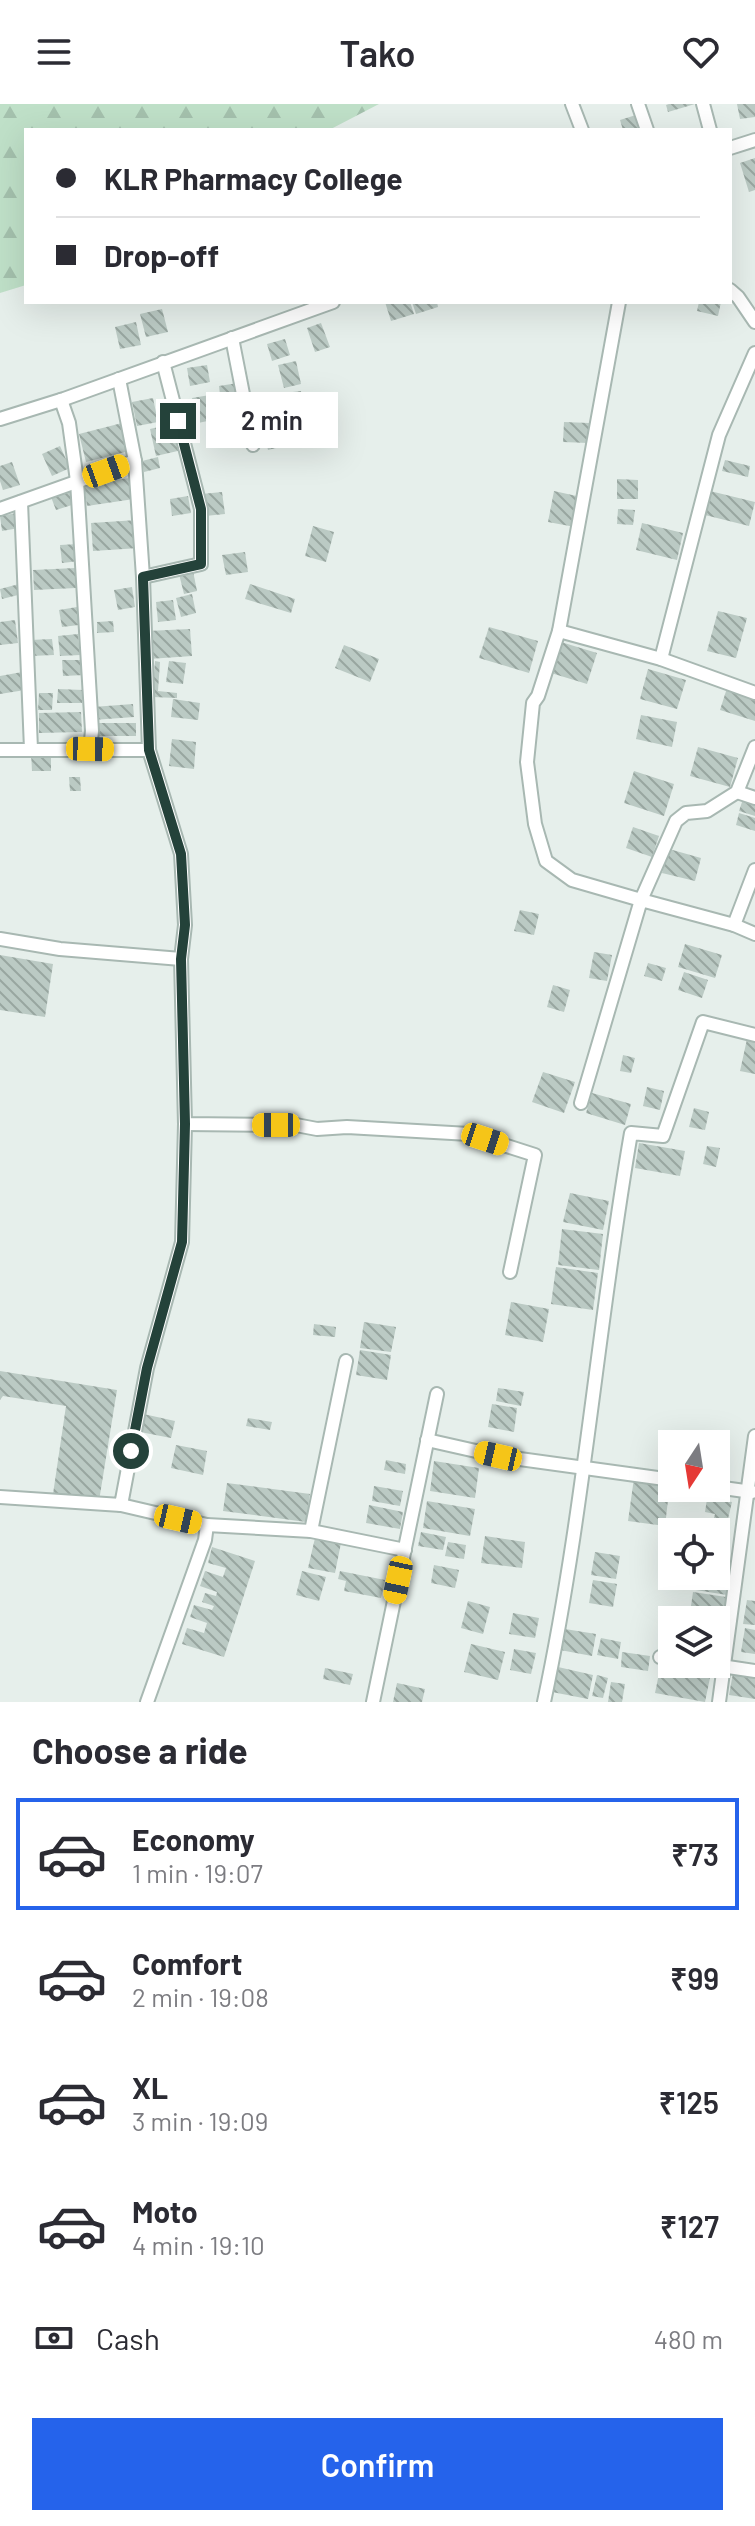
<!DOCTYPE html>
<html lang="en">
<head>
<meta charset="utf-8">
<style>
	:root { --surface:#fff; --page:#f7f7f7; --text:#2b2b33; --muted:#7c7c81; --line:#e1e1e2; --accent:#2563eb }
	body { margin:0; font-family:Barlow,sans-serif; background:var(--page); color:var(--text); height:100vh; display:flex; flex-direction:column; font-size:30px; white-space:nowrap }
	* { box-sizing:border-box; margin:0 }
	p { font-size:26px; color:var(--muted) }
	.icon { flex:none; width:44px; height:44px; fill:none; stroke:currentColor; stroke-width:2; stroke-linecap:round; stroke-linejoin:round }
	.map { position:relative; height:1598px; overflow:hidden }
	.drawer { display:flex; flex-direction:column; background:var(--surface); flex:1 }
	.drawer>* { flex:none }
	.banner { position:absolute; left:24px; top:24px; width:708px; height:176px; border-radius:0px; box-shadow:0 8px 32px #0002; display:grid; align-content:center; height:176px; padding:0 32px; background:var(--surface) }
	.needle { width:52px; rotate:192deg }
	.tools { position:absolute; left:658px; top:1326px; display:grid; gap:16px }
	.tools a { display:grid; place-items:center; width:72px; height:72px; border-radius:0px; background:var(--surface); box-shadow:0 8px 32px #0002; font-size:40px }
	.end { position:absolute; width:36px; height:36px; margin:-18px; border:10px solid #24423a; background:#fff; box-shadow:0 0 0 4px #fff }
	.from { border-radius:50% }
	.bubble { position:absolute; height:56px; border-radius:0px; background:var(--surface); box-shadow:0 8px 32px #0002; font-size:26px; font-weight:600; line-height:56px; text-align:center }
	.car { position:absolute; width:24px; height:48px; margin:-24px -12px; border-radius:10px; box-shadow:0 0 6px 2px #0007; background:linear-gradient(#f5c518 24%,#345 0 40%,#f5c518 0 76%,#345 0 86%,#f5c518 0) }
	.banner b { display:flex; align-items:center; gap:28px; height:76px; font-size:30px }
	.banner b+b { border-top:2px solid var(--line) }
	.banner i { width:20px; height:20px; background:var(--text) }
	ul { padding:0; list-style:none }
	li { display:flex; align-items:center; gap:24px; height:112px; margin:0 16px 12px; padding:0 16px; border:4px solid transparent; border-radius:0px }
	li div { flex:1 }
	li b { display:block; font-size:30px }
	li em { font-style:normal; font-weight:600 }
	li.current { border-color:var(--accent) }
	li>.icon { width:72px; height:72px; stroke-width:1.5 }
	h2 { padding:0 32px; font-size:36px; line-height:96px }
	.pay { display:flex; align-items:center; gap:20px; height:88px; padding:0 32px; font-size:30px }
	.pay p { margin-inline-start:auto }
	.button { display:flex; gap:16px; margin-top:auto; padding:16px 32px }
	.button a { flex:1; height:92px; border-radius:0px; background:var(--accent); color:#fff; font-size:32px; font-weight:600; line-height:92px; text-align:center }
	header { display:flex; justify-content:space-between; align-items:center; height:104px; padding:0 32px; background:var(--surface); font-size:36px; font-weight:600 }
	.map>svg:first-child { display:block }
</style>
</head>
<body>
<header><svg class="icon" aria-label="menu" viewBox="0 0 24 24"><path d="M4 6h16M4 12h16M4 18h16"/></svg>Tako<svg class="icon" aria-label="heart" viewBox="0 0 24 24"><path d="M12 20l-8-8c-3-5 5-10 8-4 3-6 11-1 8 4z"/></svg></header>
<div class="map">
<svg width="755" height="1598" viewBox="0 0 755 1598">
	<defs>
		<pattern id="forest-firs" width="22" height="20" patternUnits="userSpaceOnUse" patternTransform="scale(2)"><rect width="22" height="20" fill="#bfe0c8"/><path d="M5 1l3.5 6h-7zM16 11l3.5 6h-7z" fill="#a4c1ad"/></pattern>
		<pattern id="building-back-hatch" width="6" height="6" patternUnits="userSpaceOnUse" patternTransform="scale(2)"><rect width="6" height="6" fill="#bbcac4"/><path d="M-1 5l2 2M0 0l6 6M5-1l2 2" fill="none" stroke="#98a6a0"/></pattern>
	</defs>
	<rect width="100%" height="100%" fill="#e6efeb"/>
	<path fill="url(#forest-firs)" d="M 0,0 L 379,0 L 329,26 L 26,26 L 26,181 L 0,189 Z"/>
	<g fill="url(#building-back-hatch)">
		<path d="M 695,0 L 668,8 L 666,1 L 669,0 Z"/>
		<path d="M 737,0 L 755,0 L 755,13 L 740,15 Z"/>
		<path d="M 636,11 L 641,26 L 623,26 L 620,16 Z"/>
		<path d="M 755,54 L 755,86 L 749,88 L 740,59 Z"/>
		<path d="M 385,198 L 410,198 L 414,210 L 391,217 Z"/>
		<path d="M 412,198 L 437,198 L 438,203 L 416,210 Z"/>
		<path d="M 699,198 L 721,198 L 718,212 L 697,207 Z"/>
		<path d="M 162,205 L 168,228 L 146,233 L 140,210 Z"/>
		<path d="M 136,218 L 141,241 L 120,245 L 115,223 Z"/>
		<path d="M 321,219 L 330,243 L 315,248 L 307,224 Z"/>
		<path d="M 285,235 L 290,251 L 272,257 L 267,240 Z"/>
		<path d="M 296,257 L 301,280 L 284,284 L 278,261 Z"/>
		<path d="M 207,261 L 210,278 L 190,282 L 187,264 Z"/>
		<path d="M 238,279 L 240,298 L 221,300 L 219,282 Z"/>
		<path d="M 301,287 L 303,304 L 287,306 L 284,289 Z"/>
		<path d="M 210,291 L 217,315 L 198,319 L 192,294 Z"/>
		<path d="M 153,294 L 158,318 L 137,322 L 132,298 Z"/>
		<path d="M 278,302 L 279,317 L 265,319 L 263,303 Z"/>
		<path d="M 564,318 L 589,319 L 588,339 L 563,338 Z"/>
		<path d="M 122,319 L 129,347 L 86,358 L 79,330 Z"/>
		<path d="M 176,319 L 182,346 L 156,352 L 150,325 Z"/>
		<path d="M 279,324 L 284,342 L 268,346 L 264,328 Z"/>
		<path d="M 60,342 L 70,364 L 52,372 L 42,350 Z"/>
		<path d="M 158,353 L 160,364 L 144,368 L 142,357 Z"/>
		<path d="M 725,356 L 750,362 L 748,373 L 722,367 Z"/>
		<path d="M 12,358 L 20,381 L 3,386 L 0,377 L 0,362 Z"/>
		<path d="M 130,374 L 134,395 L 87,402 L 84,380 Z"/>
		<path d="M 617,375 L 638,376 L 638,395 L 617,395 Z"/>
		<path d="M 70,386 L 75,400 L 56,406 L 51,393 Z"/>
		<path d="M 554,387 L 581,393 L 575,423 L 548,418 Z"/>
		<path d="M 710,387 L 755,398 L 749,422 L 705,411 Z"/>
		<path d="M 222,388 L 225,410 L 205,412 L 202,390 Z"/>
		<path d="M 188,392 L 191,409 L 172,412 L 170,395 Z"/>
		<path d="M 618,405 L 635,406 L 633,421 L 617,420 Z"/>
		<path d="M 17,409 L 19,424 L 2,427 L 0,412 Z"/>
		<path d="M 137,416 L 139,444 L 93,447 L 91,419 Z"/>
		<path d="M 642,419 L 683,429 L 677,456 L 636,446 Z"/>
		<path d="M 313,422 L 334,428 L 326,458 L 305,452 Z"/>
		<path d="M 78,440 L 80,457 L 62,459 L 60,441 Z"/>
		<path d="M 245,448 L 248,468 L 226,471 L 222,451 Z"/>
		<path d="M 75,464 L 76,484 L 34,486 L 33,466 Z"/>
		<path d="M 193,467 L 197,487 L 184,490 L 179,470 Z"/>
		<path d="M 19,480 L 22,490 L 2,495 L 0,485 Z"/>
		<path d="M 250,480 L 295,495 L 291,509 L 245,495 Z"/>
		<path d="M 132,483 L 135,503 L 118,506 L 114,486 Z"/>
		<path d="M 192,490 L 196,509 L 181,513 L 176,494 Z"/>
		<path d="M 173,496 L 176,516 L 158,518 L 156,498 Z"/>
		<path d="M 77,503 L 79,521 L 62,523 L 59,506 Z"/>
		<path d="M 718,507 L 747,514 L 736,554 L 707,547 Z"/>
		<path d="M 15,516 L 18,539 L 0,541 L 0,518 Z"/>
		<path d="M 113,517 L 114,528 L 97,529 L 97,518 Z"/>
		<path d="M 489,523 L 538,537 L 529,569 L 479,554 Z"/>
		<path d="M 190,525 L 192,552 L 149,555 L 147,527 Z"/>
		<path d="M 78,530 L 80,551 L 60,552 L 58,532 Z"/>
		<path d="M 52,535 L 54,551 L 31,552 L 30,536 Z"/>
		<path d="M 561,538 L 597,549 L 587,580 L 551,569 Z"/>
		<path d="M 344,541 L 379,555 L 370,578 L 335,564 Z"/>
		<path d="M 62,556 L 84,556 L 85,571 L 63,572 Z"/>
		<path d="M 155,557 L 160,558 L 158,587 L 177,589 L 177,594 L 152,593 Z"/>
		<path d="M 169,557 L 186,559 L 183,580 L 166,578 Z"/>
		<path d="M 648,565 L 686,576 L 677,605 L 640,595 Z"/>
		<path d="M 22,568 L 25,586 L 0,590 L 0,572 Z"/>
		<path d="M 727,584 L 755,593 L 755,617 L 720,606 Z"/>
		<path d="M 58,585 L 83,586 L 82,599 L 57,599 Z"/>
		<path d="M 39,589 L 53,589 L 52,606 L 38,606 Z"/>
		<path d="M 173,595 L 200,599 L 198,616 L 171,613 Z"/>
		<path d="M 133,600 L 134,613 L 93,616 L 93,603 Z"/>
		<path d="M 81,608 L 82,628 L 39,629 L 39,609 Z"/>
		<path d="M 641,611 L 677,618 L 672,643 L 636,635 Z"/>
		<rect x="94" y="619" width="42" height="13"/>
		<path d="M 172,635 L 196,638 L 194,665 L 169,662 Z"/>
		<path d="M 698,643 L 738,654 L 730,683 L 690,672 Z"/>
		<path d="M 31,649 L 51,649 L 51,667 L 32,667 Z"/>
		<path d="M 634,667 L 674,680 L 664,712 L 624,699 Z"/>
		<path d="M 69,673 L 80,673 L 81,687 L 70,687 Z"/>
		<path d="M 743,695 L 755,699 L 755,712 L 739,707 Z"/>
		<path d="M 739,709 L 755,714 L 755,727 L 736,721 Z"/>
		<path d="M 633,723 L 659,732 L 652,753 L 626,744 Z"/>
		<path d="M 669,745 L 701,754 L 695,777 L 662,769 Z"/>
		<path d="M 520,806 L 539,810 L 534,831 L 514,827 Z"/>
		<path d="M 685,840 L 722,851 L 715,874 L 678,863 Z"/>
		<path d="M 594,848 L 612,851 L 607,877 L 589,874 Z"/>
		<path d="M 0,851 L 53,860 L 45,913 L 0,906 Z"/>
		<path d="M 648,859 L 666,864 L 662,877 L 644,872 Z"/>
		<path d="M 684,868 L 708,876 L 702,894 L 678,886 Z"/>
		<path d="M 553,881 L 570,886 L 564,908 L 547,903 Z"/>
		<path d="M 747,935 L 755,937 L 755,970 L 740,967 Z"/>
		<path d="M 623,951 L 635,954 L 631,969 L 620,967 Z"/>
		<path d="M 543,968 L 575,978 L 564,1009 L 532,998 Z"/>
		<path d="M 647,983 L 664,987 L 660,1006 L 643,1002 Z"/>
		<path d="M 592,989 L 631,1000 L 625,1021 L 586,1009 Z"/>
		<path d="M 694,1004 L 709,1008 L 705,1026 L 689,1023 Z"/>
		<path d="M 639,1039 L 685,1047 L 680,1072 L 635,1064 Z"/>
		<path d="M 707,1042 L 720,1044 L 716,1063 L 703,1060 Z"/>
		<path d="M 570,1089 L 609,1097 L 603,1126 L 563,1118 Z"/>
		<path d="M 562,1125 L 603,1130 L 599,1166 L 558,1161 Z"/>
		<path d="M 556,1163 L 598,1169 L 593,1206 L 551,1200 Z"/>
		<path d="M 511,1198 L 549,1205 L 543,1238 L 505,1231 Z"/>
		<path d="M 364,1218 L 396,1223 L 391,1248 L 360,1244 Z"/>
		<path d="M 314,1220 L 336,1223 L 335,1233 L 313,1231 Z"/>
		<path d="M 360,1246 L 391,1251 L 387,1276 L 356,1271 Z"/>
		<path d="M 0,1267 L 117,1286 L 99,1397 L 53,1390 L 66,1302 L 3,1292 L 0,1296 Z"/>
		<path d="M 498,1284 L 524,1288 L 521,1302 L 496,1297 Z"/>
		<path d="M 492,1300 L 517,1304 L 514,1328 L 488,1323 Z"/>
		<path d="M 139,1309 L 175,1317 L 171,1334 L 135,1327 Z"/>
		<path d="M 248,1314 L 272,1318 L 270,1326 L 246,1322 Z"/>
		<path d="M 176,1341 L 207,1347 L 203,1371 L 171,1364 Z"/>
		<path d="M 386,1356 L 406,1360 L 405,1370 L 384,1366 Z"/>
		<path d="M 434,1357 L 479,1364 L 475,1394 L 430,1387 Z"/>
		<path d="M 634,1374 L 670,1379 L 665,1422 L 628,1417 Z"/>
		<path d="M 227,1379 L 310,1390 L 306,1418 L 223,1407 Z"/>
		<path d="M 374,1382 L 403,1387 L 400,1402 L 372,1397 Z"/>
		<path d="M 707,1395 L 732,1398 L 727,1419 L 713,1417 L 715,1410 L 705,1408 Z"/>
		<path d="M 427,1397 L 475,1405 L 470,1432 L 423,1424 Z"/>
		<path d="M 369,1401 L 403,1408 L 400,1425 L 366,1419 Z"/>
		<path d="M 421,1428 L 446,1433 L 443,1446 L 418,1442 Z"/>
		<path d="M 485,1432 L 525,1438 L 522,1464 L 481,1459 Z"/>
		<path d="M 315,1434 L 341,1439 L 335,1469 L 308,1464 Z"/>
		<path d="M 448,1438 L 466,1441 L 464,1455 L 445,1452 Z"/>
		<path d="M 212,1443 L 255,1457 L 224,1553 L 182,1540 L 187,1524 L 204,1529 L 207,1519 L 190,1513 L 194,1501 L 212,1506 L 214,1502 L 202,1498 L 205,1489 L 216,1492 L 217,1488 L 200,1482 L 205,1467 L 223,1473 L 226,1464 L 208,1459 Z"/>
		<path d="M 595,1448 L 620,1452 L 616,1475 L 591,1471 Z"/>
		<path d="M 434,1461 L 459,1466 L 455,1484 L 431,1479 Z"/>
		<path d="M 716,1463 L 731,1465 L 727,1491 L 671,1482 L 673,1472 L 716,1472 Z"/>
		<path d="M 302,1467 L 326,1473 L 319,1497 L 296,1491 Z"/>
		<path d="M 340,1467 L 385,1476 L 381,1494 L 344,1487 L 346,1477 L 338,1475 Z"/>
		<path d="M 593,1476 L 617,1480 L 613,1503 L 589,1499 Z"/>
		<path d="M 693,1488 L 726,1493 L 721,1524 L 716,1524 L 716,1516 L 689,1516 Z"/>
		<path d="M 747,1496 L 755,1497 L 755,1521 L 743,1520 Z"/>
		<path d="M 468,1497 L 490,1503 L 483,1530 L 461,1524 Z"/>
		<path d="M 513,1509 L 539,1514 L 535,1534 L 509,1530 Z"/>
		<path d="M 745,1524 L 755,1526 L 755,1550 L 741,1548 Z"/>
		<path d="M 565,1525 L 596,1530 L 592,1552 L 560,1546 Z"/>
		<path d="M 601,1534 L 621,1538 L 618,1555 L 597,1551 Z"/>
		<path d="M 471,1540 L 505,1548 L 498,1576 L 464,1568 Z"/>
		<path d="M 514,1545 L 536,1549 L 531,1570 L 510,1566 Z"/>
		<path d="M 622,1548 L 650,1552 L 648,1567 L 621,1563 Z"/>
		<path d="M 662,1555 L 672,1557 L 672,1560 L 690,1560 L 712,1564 L 705,1598 L 655,1589 Z"/>
		<path d="M 558,1563 L 593,1571 L 588,1595 L 552,1588 Z"/>
		<path d="M 325,1564 L 353,1570 L 350,1581 L 323,1575 Z"/>
		<path d="M 733,1569 L 755,1573 L 755,1595 L 729,1591 Z"/>
		<path d="M 597,1571 L 608,1574 L 603,1594 L 592,1592 Z"/>
		<path d="M 611,1578 L 625,1580 L 622,1598 L 608,1598 Z"/>
		<path d="M 397,1579 L 425,1585 L 422,1598 L 393,1598 Z"/>
	</g>
	<g fill="none" stroke-linecap="round" stroke-linejoin="round">
		<defs>
			<g id="minor">
				<path d="M 572,0 L 582,26"/>
				<path d="M 638,0 L 647,26"/>
				<path d="M 703,0 L 710,26"/>
				<path d="M 730,44 L 755,36"/>
				<path d="M 730,186 L 738,193 L 755,218"/>
				<path d="M 619,198 L 559,527 L 538,592 L 533,599 L 527,658 L 535,720 L 546,757 L 572,776 L 641,796 L 676,717 L 686,709 L 707,707 L 737,688 L 755,643"/>
				<path d="M 232,234 L 253,341"/>
				<path d="M 119,275 L 135,357 L 143,473 L 149,646 L 181,750 L 185,821 L 181,855 L 185,1020 L 296,1021 L 317,1025 L 347,1023 L 469,1030 L 535,1051 L 510,1168"/>
				<path d="M 61,296 L 69,319 L 77,377 L 92,627 L 90,645"/>
				<path d="M 0,315 L 64,295 L 333,198"/>
				<path d="M 21,398 L 31,645"/>
				<path d="M 0,405 L 135,357"/>
				<path d="M 143,473 L 201,460 L 201,405 L 163,258"/>
				<path d="M 559,527 L 661,555 L 755,589"/>
				<path d="M 661,555 L 719,331 L 755,249"/>
				<path d="M 0,646 L 149,646"/>
				<path d="M 737,688 L 755,694"/>
				<path d="M 734,821 L 755,766"/>
				<path d="M 0,835 L 60,845 L 181,855"/>
				<path d="M 581,999 L 641,796 L 734,821 L 755,830"/>
				<path d="M 427,1336 L 498,1352 L 672,1376"/>
				<path d="M 716,1383 L 752,1388"/>
				<path d="M 0,1393 L 121,1401 L 147,1264 L 182,1138 L 185,1020"/>
				<path d="M 121,1401 L 207,1421 L 311,1427 L 405,1446"/>
				<path d="M 311,1427 L 346,1257"/>
				<path d="M 660,1553 L 672,1554"/>
				<path d="M 708,1560 L 755,1567"/>
				<path d="M 147,1598 L 205,1436 L 207,1421"/>
				<path d="M 373,1598 L 437,1290"/>
				<path d="M 544,1598 C 584,1410 598,1218 631,1029 L 663,1032 L 703,918 L 755,931"/>
				<path d="M 719,1598 L 755,1332"/>
			</g>
		</defs>
		<use href="#minor" stroke="#a8b8b2" stroke-width="16"/>
		<use href="#minor" stroke="#fff" stroke-width="12"/>
	</g>
	<g fill="none" stroke-linecap="round" stroke-linejoin="round">
		<path stroke="#24423a" stroke-width="10" d="M 131,1347 L 147,1264 L 182,1138 L 185,1020 L 181,855 L 185,821 L 181,750 L 149,646 L 143,473 L 201,460 L 201,405 L 178,317"/>
	</g>
</svg>
<div class="tools">
<a><svg class="needle" viewBox="-14 -14 28 28"><path d="M0-13l5 13h-10z" fill="#e53935"/><path d="M0 13l5-13h-10z" fill="#7c7c81"/></svg></a>
<a><svg class="icon" aria-label="locate" viewBox="0 0 24 24"><circle cx="12" cy="12" r="6"/><path d="M12 2v4M12 18v4M2 12h4M18 12h4"/></svg></a>
<a><svg class="icon" aria-label="layers" viewBox="0 0 24 24"><path d="M12 4l9 5-9 5-9-5zM3 14l9 5 9-5"/></svg></a>
</div>
<i class="end from" style="left:131px;top:1347px"></i>
<i class="end" style="left:178px;top:317px"></i>
<div class="bubble" style="left:206px;top:288px;width:132px">2 min</div>
<i class="car" style="left:106px;top:367px;rotate:70deg"></i>
<i class="car" style="left:90px;top:645px;rotate:91deg"></i>
<i class="car" style="left:276px;top:1021px;rotate:270deg"></i>
<i class="car" style="left:485px;top:1035px;rotate:108deg"></i>
<i class="car" style="left:498px;top:1352px;rotate:283deg"></i>
<i class="car" style="left:178px;top:1415px;rotate:103deg"></i>
<i class="car" style="left:398px;top:1476px;rotate:192deg"></i>
<div class="banner">
<b><i class="from"></i>KLR Pharmacy College</b>
<b><i></i>Drop-off</b>
</div>
</div>
<section class="drawer">
<h2>Choose a ride</h2>
<ul>
<li class="current"><svg class="icon" aria-label="car" viewBox="0 0 24 24"><path d="M5 17H2v-5l4-1 3-4h7l3 4 3 1v5h-3M9 17h6M6 11h13"/><circle cx="7" cy="17" r="2"/><circle cx="17" cy="17" r="2"/></svg><div><b>Economy</b><p>1 min · 19:07</p></div><em>₹73</em></li>
<li><svg class="icon" aria-label="car" viewBox="0 0 24 24"><path d="M5 17H2v-5l4-1 3-4h7l3 4 3 1v5h-3M9 17h6M6 11h13"/><circle cx="7" cy="17" r="2"/><circle cx="17" cy="17" r="2"/></svg><div><b>Comfort</b><p>2 min · 19:08</p></div><em>₹99</em></li>
<li><svg class="icon" aria-label="car" viewBox="0 0 24 24"><path d="M5 17H2v-5l4-1 3-4h7l3 4 3 1v5h-3M9 17h6M6 11h13"/><circle cx="7" cy="17" r="2"/><circle cx="17" cy="17" r="2"/></svg><div><b>XL</b><p>3 min · 19:09</p></div><em>₹125</em></li>
<li><svg class="icon" aria-label="car" viewBox="0 0 24 24"><path d="M5 17H2v-5l4-1 3-4h7l3 4 3 1v5h-3M9 17h6M6 11h13"/><circle cx="7" cy="17" r="2"/><circle cx="17" cy="17" r="2"/></svg><div><b>Moto</b><p>4 min · 19:10</p></div><em>₹127</em></li>
</ul>
<div class="pay"><svg class="icon" aria-label="cash" viewBox="0 0 24 24"><path d="M3 7h18v10H3z"/><circle cx="12" cy="12" r="2"/></svg>Cash<p>480 m</p></div>
<div class="button"><a>Confirm</a></div>
</section>
</body>
</html>
